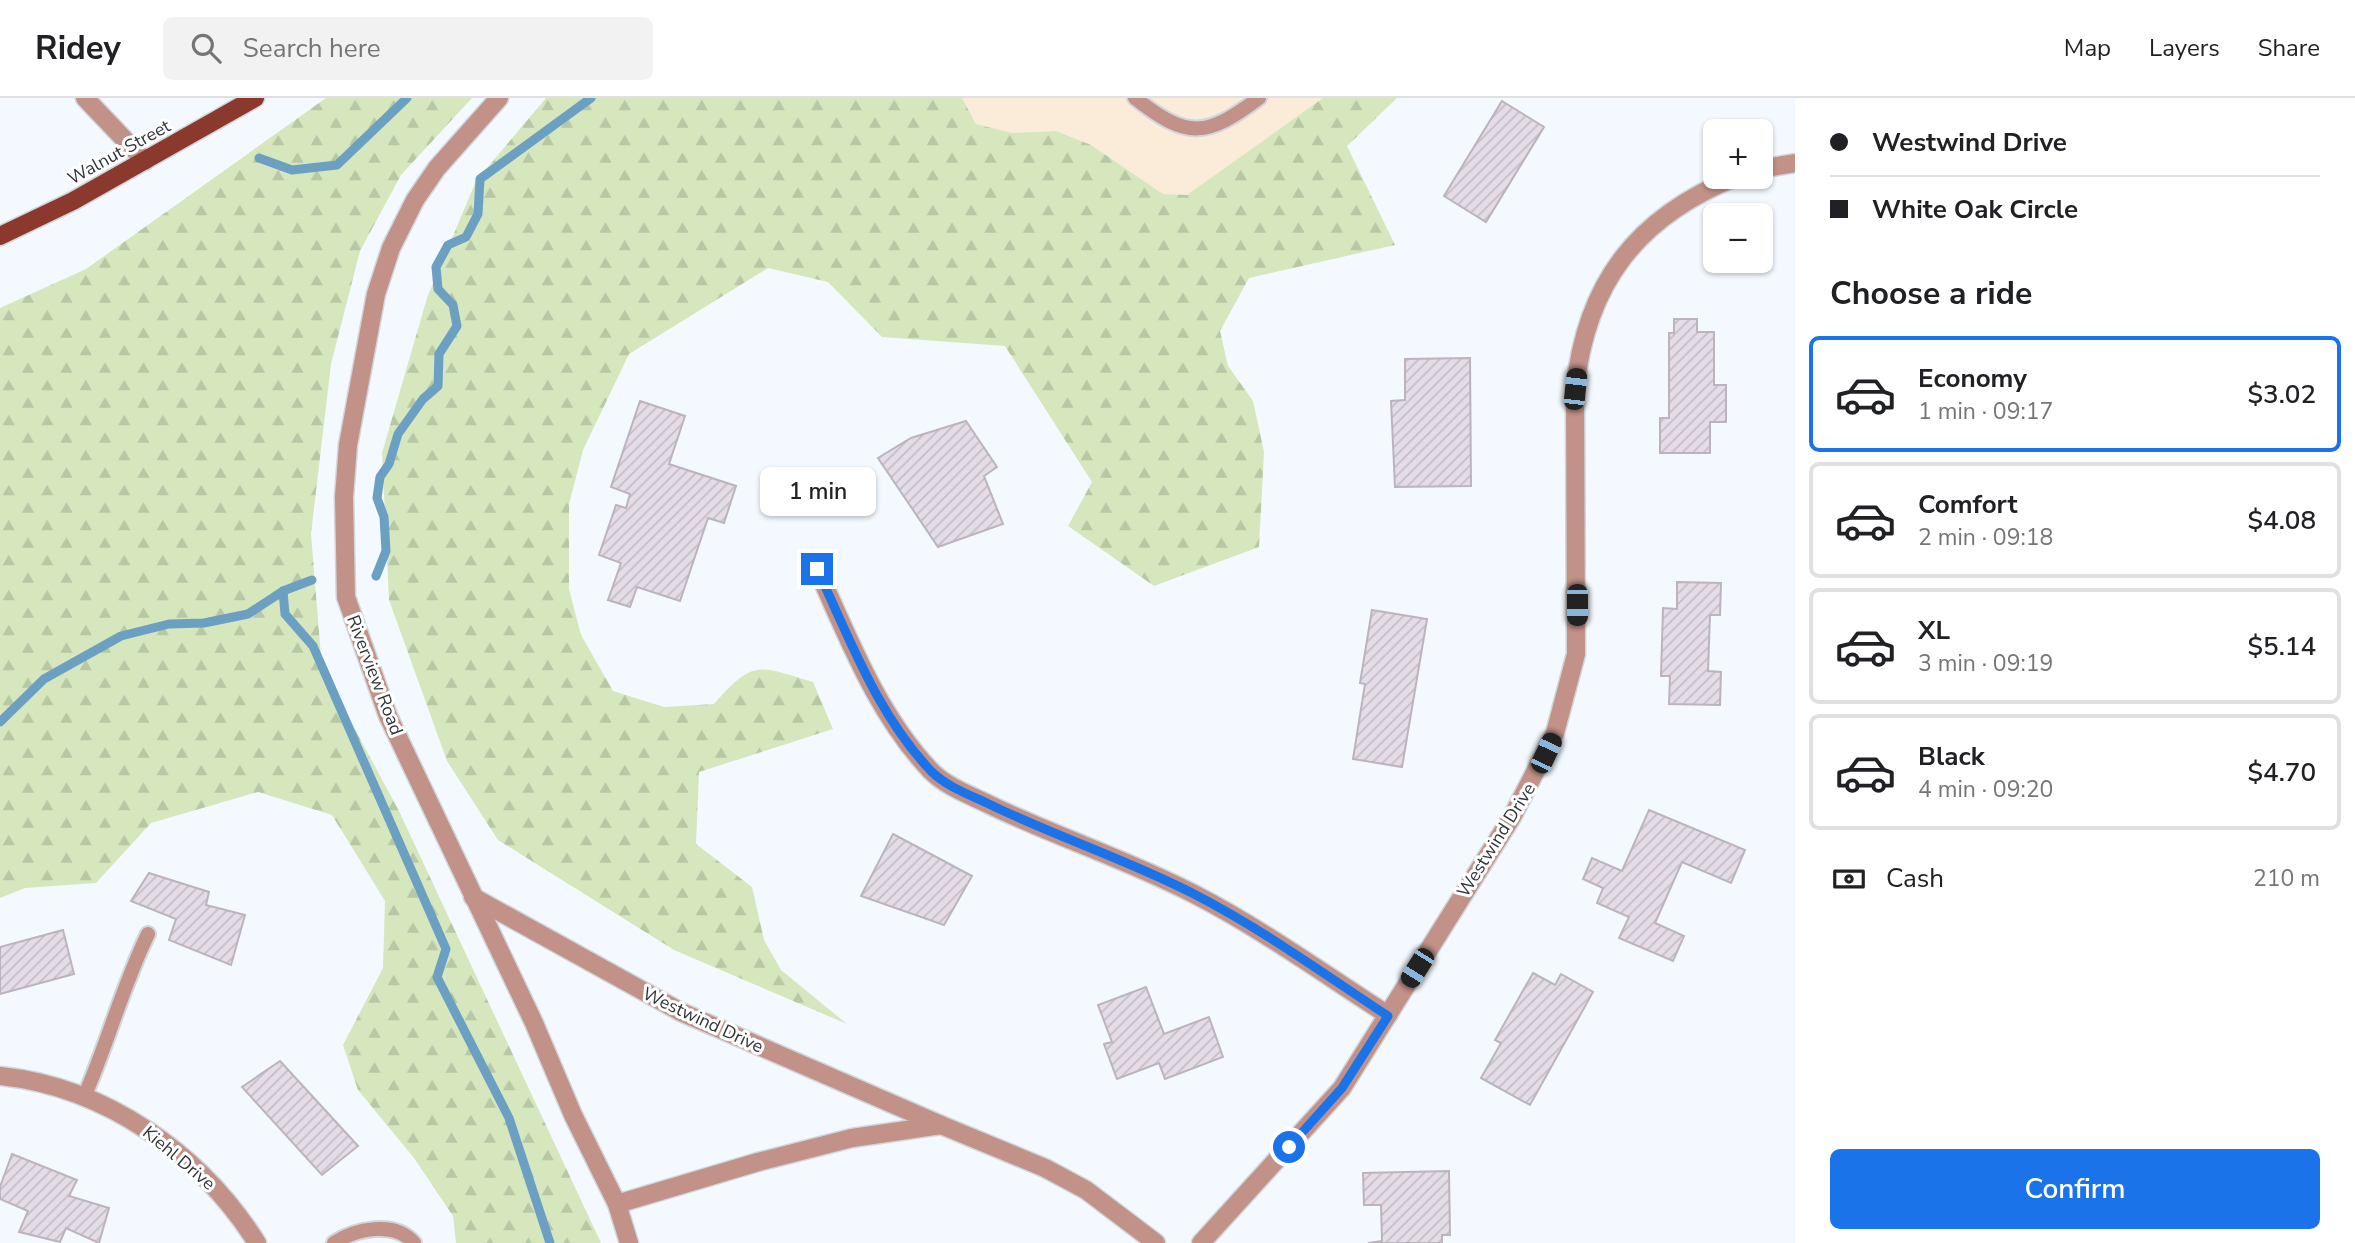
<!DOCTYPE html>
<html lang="en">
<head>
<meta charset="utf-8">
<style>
	:root { --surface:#fff; --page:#f2f2f2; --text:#202124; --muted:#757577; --line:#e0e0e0; --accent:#1a73e8 }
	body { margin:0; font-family:"Nunito Sans",sans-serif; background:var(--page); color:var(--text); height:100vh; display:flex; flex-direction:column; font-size:26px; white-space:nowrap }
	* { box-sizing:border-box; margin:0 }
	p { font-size:23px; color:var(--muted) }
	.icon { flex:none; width:38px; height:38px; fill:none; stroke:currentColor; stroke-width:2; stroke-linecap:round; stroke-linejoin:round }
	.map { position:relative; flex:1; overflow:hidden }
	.sheet { display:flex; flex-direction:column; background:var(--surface); width:560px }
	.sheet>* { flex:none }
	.top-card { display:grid; align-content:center; height:154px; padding:0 35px; background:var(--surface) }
	.controls { position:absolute; left:1703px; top:21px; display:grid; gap:14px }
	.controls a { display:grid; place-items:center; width:70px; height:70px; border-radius:10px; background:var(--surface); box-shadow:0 2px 5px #0004; font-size:35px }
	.end { position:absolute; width:32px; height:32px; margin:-16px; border:9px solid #1a73e8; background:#fff; box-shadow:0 0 0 4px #fff }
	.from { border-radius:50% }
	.bubble { position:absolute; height:49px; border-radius:10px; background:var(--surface); box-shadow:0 2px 5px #0004; font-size:23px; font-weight:600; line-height:49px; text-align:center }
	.car { position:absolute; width:21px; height:42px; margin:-21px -10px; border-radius:9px; box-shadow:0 0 5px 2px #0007; background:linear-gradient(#222 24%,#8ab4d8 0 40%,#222 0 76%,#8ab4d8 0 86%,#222 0) }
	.top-card b { display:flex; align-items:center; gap:24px; height:66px; font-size:26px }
	.top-card b+b { border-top:2px solid var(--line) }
	.top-card i { width:18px; height:18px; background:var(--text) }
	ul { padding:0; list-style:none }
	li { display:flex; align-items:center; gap:21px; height:116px; margin:0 14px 10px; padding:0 21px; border:4px solid var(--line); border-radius:10px }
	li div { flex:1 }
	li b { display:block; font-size:26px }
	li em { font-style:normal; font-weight:600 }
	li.on { border-color:var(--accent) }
	li>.icon { width:63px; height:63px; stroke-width:1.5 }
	h2 { padding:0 35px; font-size:32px; line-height:84px }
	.pay { display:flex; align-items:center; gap:18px; height:77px; padding:0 35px; font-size:26px }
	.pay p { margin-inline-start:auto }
	.button { display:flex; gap:14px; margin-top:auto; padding:14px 35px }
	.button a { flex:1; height:80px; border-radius:10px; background:var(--accent); color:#fff; font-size:28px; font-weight:600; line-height:80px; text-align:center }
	header { display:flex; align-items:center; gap:42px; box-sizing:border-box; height:98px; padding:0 35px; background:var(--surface); border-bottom:2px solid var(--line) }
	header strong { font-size:33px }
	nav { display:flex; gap:38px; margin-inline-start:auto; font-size:24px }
	.search { width:490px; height:63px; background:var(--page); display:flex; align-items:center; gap:18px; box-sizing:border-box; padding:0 24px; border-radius:10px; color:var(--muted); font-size:26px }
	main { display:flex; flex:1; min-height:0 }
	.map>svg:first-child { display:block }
</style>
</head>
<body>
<header>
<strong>Ridey</strong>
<div class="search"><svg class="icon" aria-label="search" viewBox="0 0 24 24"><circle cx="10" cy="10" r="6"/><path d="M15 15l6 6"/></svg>Search here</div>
<nav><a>Map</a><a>Layers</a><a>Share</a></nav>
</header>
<main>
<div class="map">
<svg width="1795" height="1145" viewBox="0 0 1795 1145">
	<defs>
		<pattern id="forest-firs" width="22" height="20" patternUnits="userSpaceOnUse" patternTransform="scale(1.75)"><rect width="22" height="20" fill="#d6e7be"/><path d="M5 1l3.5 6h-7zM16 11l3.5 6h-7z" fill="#b8c7a4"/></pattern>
		<pattern id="building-hatch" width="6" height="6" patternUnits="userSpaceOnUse" patternTransform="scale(1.75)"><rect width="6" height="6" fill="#e4dce6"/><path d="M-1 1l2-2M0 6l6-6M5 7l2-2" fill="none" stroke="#c4bdc6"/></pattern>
	</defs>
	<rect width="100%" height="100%" fill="#f3f9fe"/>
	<path fill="#fbebd9" d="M 962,0 L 1323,0 L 1188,97 L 1163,96 L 1091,47 L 1056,33 L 1012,35 L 976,26 Z"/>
	<g fill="url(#forest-firs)">
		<path d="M 326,0 L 472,0 L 401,77 L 360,153 L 331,266 L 311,436 L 322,570 L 399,713 L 601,1145 L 456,1145 L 453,1118 L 414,1060 L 358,992 L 343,947 L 383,870 L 385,803 L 332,717 L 258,694 L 151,725 L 96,785 L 25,790 L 0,800 L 0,210 L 86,171 Z"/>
		<path d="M 546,0 L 962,0 L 976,26 L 1012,35 L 1056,33 L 1091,47 L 1163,96 L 1187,97 L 1323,0 L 1397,0 L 1347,48 L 1395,147 L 1249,180 L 1220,233 L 1228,268 L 1253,303 L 1264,354 L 1259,449 L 1154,488 L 1068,428 L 1092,384 L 1005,248 L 882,239 L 828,184 L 768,170 L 629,256 L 583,352 L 569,406 L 569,491 L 581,537 L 613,593 L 664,609 L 714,606 C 754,560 759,568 813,584 L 833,631 L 699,674 L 696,746 L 752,789 L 764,842 L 781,872 L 847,926 L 674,852 L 498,742 L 447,663 L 389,502 L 382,355 L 427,200 L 476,83 Z"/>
	</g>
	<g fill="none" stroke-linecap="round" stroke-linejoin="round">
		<g stroke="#6ca0c3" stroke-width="9">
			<path d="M 259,60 L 292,72 L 337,67 L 407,0"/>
			<path d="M 376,478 L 386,453 L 384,419 L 377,400 L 380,379 L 389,366 L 398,336 L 423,301 L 438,288 L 439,256 L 457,228 L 453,207 L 438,191 L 436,169 L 448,147 L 466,139 L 478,116 L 480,81 L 591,0"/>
			<path d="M 283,493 L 285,516 L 313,548 L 446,851 L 437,879 L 509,1020 L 550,1145"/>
			<path d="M 0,624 L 44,581 L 121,538 L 169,526 L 204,525 L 248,516 L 283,493 L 312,482"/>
		</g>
	</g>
	<g fill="url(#building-hatch)" stroke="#bcb4bd" stroke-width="2">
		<path d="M 1502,3 L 1544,29 L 1486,124 L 1444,98 Z"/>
		<path d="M 1674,221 L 1697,221 L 1697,234 L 1714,234 L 1714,287 L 1726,287 L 1726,324 L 1710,324 L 1710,355 L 1660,355 L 1660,320 L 1669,320 L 1669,235 L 1674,235 Z"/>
		<path d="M 1470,260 L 1471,388 L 1395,389 L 1391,303 L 1405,302 L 1405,261 Z"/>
		<path d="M 640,303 L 685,318 L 669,366 L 736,388 L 724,425 L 708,420 L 680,503 L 637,489 L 630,509 L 608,502 L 621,465 L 599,457 L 616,407 L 626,410 L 630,396 L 611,389 Z"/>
		<path d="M 966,323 L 997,369 L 984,378 L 1003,426 L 938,449 L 878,360 L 911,340 Z"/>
		<path d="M 1677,484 L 1721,485 L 1720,517 L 1710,517 L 1708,573 L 1721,574 L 1720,607 L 1669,606 L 1670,578 L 1661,578 L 1663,510 L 1677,511 Z"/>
		<path d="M 1372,512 L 1427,521 L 1402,669 L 1353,661 L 1365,586 L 1360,585 Z"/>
		<path d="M 1649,712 L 1745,752 L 1731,785 L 1682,764 L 1655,825 L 1684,838 L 1673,863 L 1619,840 L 1629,819 L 1597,805 L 1603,790 L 1583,781 L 1592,760 L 1622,773 Z"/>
		<path d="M 893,736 L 972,778 L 944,827 L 861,798 Z"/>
		<path d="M 149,775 L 209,794 L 206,807 L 245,817 L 231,867 L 169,842 L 176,821 L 131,803 Z"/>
		<path d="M 63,832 L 74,876 L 0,896 L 0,849 Z"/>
		<path d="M 1533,875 L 1555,887 L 1561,876 L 1593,894 L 1530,1007 L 1481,980 L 1501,945 L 1495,942 Z"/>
		<path d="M 1146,889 L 1164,936 L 1209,919 L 1223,959 L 1165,981 L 1159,965 L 1117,981 L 1104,946 L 1112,944 L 1098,907 Z"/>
		<path d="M 280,963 L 358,1048 L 322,1077 L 242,989 Z"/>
		<path d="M 12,1056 L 77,1082 L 69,1098 L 109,1110 L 99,1145 L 66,1130 L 60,1144 L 19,1134 L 28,1113 L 0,1101 L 0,1089 Z"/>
		<path d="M 1449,1073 L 1450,1137 L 1442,1137 L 1442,1145 L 1368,1145 L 1382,1143 L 1381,1107 L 1364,1107 L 1363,1075 Z"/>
	</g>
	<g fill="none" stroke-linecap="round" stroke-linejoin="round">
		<defs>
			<g id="lane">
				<path d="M 1135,0 C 1188,42 1207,39 1259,0"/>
				<path d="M 84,999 C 108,945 122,889 148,836"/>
				<path d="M 334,1145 C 355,1131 395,1122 414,1145"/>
			</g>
			<g id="street">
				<path d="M 85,0 L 145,63"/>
				<path d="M 499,0 L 437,70 L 415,102 L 391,150 L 376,196 L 348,347 L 344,399 L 346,499 L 388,618 L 534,925 L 573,1017 L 617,1106 L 629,1145"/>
				<path d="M 1760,71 L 1795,65"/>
				<path d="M 817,471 C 849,541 877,616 931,673 C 947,689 970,697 990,707 C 1057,739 1128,762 1194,796 C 1262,831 1324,876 1388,917"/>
				<path d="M 473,799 L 681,914 L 941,1027"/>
				<path d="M 0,978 C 106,989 201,1056 257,1145"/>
				<path d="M 617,1106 L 758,1064 L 852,1040 L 941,1027 L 1045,1070 L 1086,1092 L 1156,1145"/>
				<path d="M 1201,1145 L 1342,990 L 1512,719 L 1555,635 L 1576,556 L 1575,291 C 1586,185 1637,119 1736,79"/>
			</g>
			<path id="primary" d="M 0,138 L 73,103 L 255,0"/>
		</defs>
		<use href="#lane" stroke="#d0d6db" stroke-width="18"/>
		<use href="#street" stroke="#d0d6db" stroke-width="21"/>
		<use href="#primary" stroke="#d0d6db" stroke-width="21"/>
		<use href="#lane" stroke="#c29188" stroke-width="14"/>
		<use href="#street" stroke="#c29188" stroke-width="18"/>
		<use href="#primary" stroke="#8b392d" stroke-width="18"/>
	</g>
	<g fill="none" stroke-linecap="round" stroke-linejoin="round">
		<path stroke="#1a73e8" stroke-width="9" d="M 817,471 C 850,541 877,616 931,673 C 947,689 970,697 991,707 C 1057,739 1128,762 1194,796 C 1262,831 1324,876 1388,918 L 1342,990 L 1289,1049"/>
	</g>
	<g text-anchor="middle" stroke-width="6" stroke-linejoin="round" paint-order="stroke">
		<g font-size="18" fill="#313539" stroke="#fff">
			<text transform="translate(119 54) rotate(-29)" y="6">Walnut Street</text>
			<text transform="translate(375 577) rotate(69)" y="6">Riverview Road</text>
			<text transform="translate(1496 742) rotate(-58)" y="6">Westwind Drive</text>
			<text transform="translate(703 922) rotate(25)" y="6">Westwind Drive</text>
			<text transform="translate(179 1060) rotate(40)" y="6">Kiehl Drive</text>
		</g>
	</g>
</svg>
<div class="controls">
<a>+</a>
<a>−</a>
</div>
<i class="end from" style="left:1289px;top:1049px"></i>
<i class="end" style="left:817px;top:471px"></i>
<div class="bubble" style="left:760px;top:369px;width:116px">1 min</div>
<i class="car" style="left:1575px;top:291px;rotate:6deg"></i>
<i class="car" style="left:1577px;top:507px;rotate:180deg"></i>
<i class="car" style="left:1546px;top:655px;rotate:25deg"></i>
<i class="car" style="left:1417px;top:870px;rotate:212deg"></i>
</div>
<section class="sheet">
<div class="top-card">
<b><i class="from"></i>Westwind Drive</b>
<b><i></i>White Oak Circle</b>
</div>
<h2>Choose a ride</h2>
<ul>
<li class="on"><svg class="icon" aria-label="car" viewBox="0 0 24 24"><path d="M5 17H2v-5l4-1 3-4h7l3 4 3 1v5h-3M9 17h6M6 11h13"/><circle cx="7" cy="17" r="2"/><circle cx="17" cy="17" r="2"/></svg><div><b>Economy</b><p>1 min · 09:17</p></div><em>$3.02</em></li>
<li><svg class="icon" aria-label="car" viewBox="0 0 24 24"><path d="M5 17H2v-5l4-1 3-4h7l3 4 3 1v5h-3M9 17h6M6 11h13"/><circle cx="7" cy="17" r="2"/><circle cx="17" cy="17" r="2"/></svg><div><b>Comfort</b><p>2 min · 09:18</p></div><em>$4.08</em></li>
<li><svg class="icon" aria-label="car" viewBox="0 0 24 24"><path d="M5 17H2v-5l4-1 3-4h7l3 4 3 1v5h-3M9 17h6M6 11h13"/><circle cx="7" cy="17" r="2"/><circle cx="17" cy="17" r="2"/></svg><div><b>XL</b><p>3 min · 09:19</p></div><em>$5.14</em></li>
<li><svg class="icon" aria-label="car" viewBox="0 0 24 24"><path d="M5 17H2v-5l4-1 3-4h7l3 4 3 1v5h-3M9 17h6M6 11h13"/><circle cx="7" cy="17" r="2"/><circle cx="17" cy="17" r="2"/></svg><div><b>Black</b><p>4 min · 09:20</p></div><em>$4.70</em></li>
</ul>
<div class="pay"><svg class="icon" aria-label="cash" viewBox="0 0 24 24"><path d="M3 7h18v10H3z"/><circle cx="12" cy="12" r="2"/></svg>Cash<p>210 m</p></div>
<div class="button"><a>Confirm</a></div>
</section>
</main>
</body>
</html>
